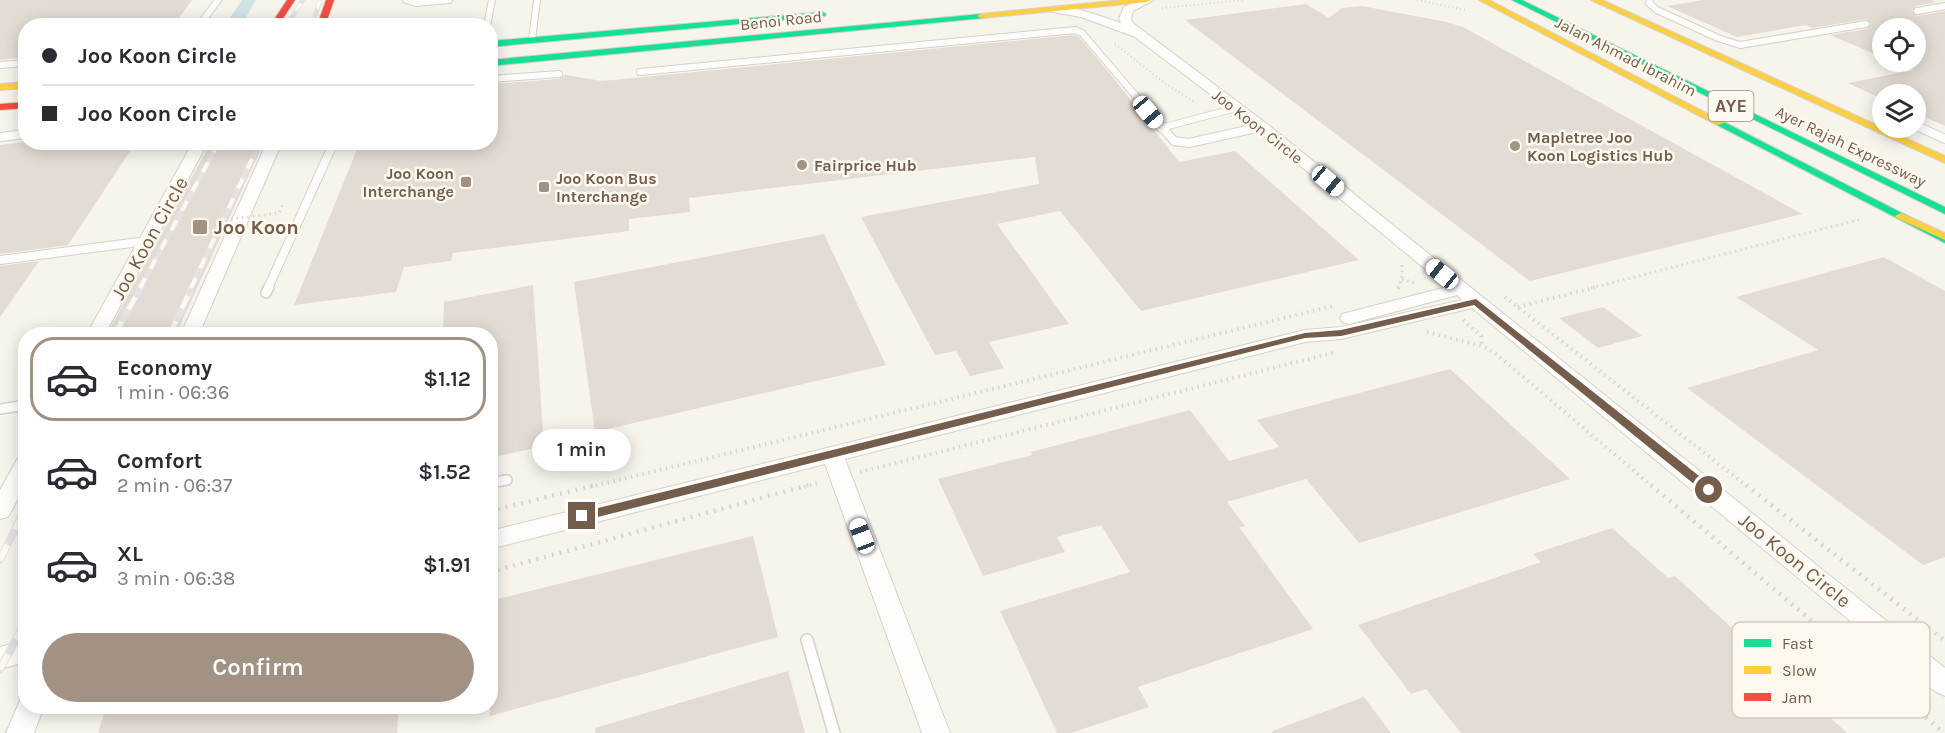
<!DOCTYPE html>
<html lang="en">
<head>
<meta charset="utf-8">
<style>
	:root { --surface:#fff; --page:#f2f2f3; --text:#2b2b33; --muted:#7c7c81; --line:#e1e1e2; --accent:#a29284 }
	body { margin:0; font-family:Karla,sans-serif; background:var(--page); color:var(--text); height:100vh; display:flex; flex-direction:column; font-size:22px; white-space:nowrap }
	* { box-sizing:border-box; margin:0 }
	p { font-size:20px; color:var(--muted) }
	.icon { flex:none; width:33px; height:33px; fill:none; stroke:currentColor; stroke-width:2; stroke-linecap:round; stroke-linejoin:round }
	.map { position:relative; flex:1; overflow:hidden }
	.drawer { position:absolute; left:18px; top:327px; width:480px; height:387px; display:flex; flex-direction:column; background:var(--surface); border-radius:24px; box-shadow:0 3px 15px #0003 }
	.drawer>* { flex:none }
	.banner { position:absolute; left:18px; top:18px; width:480px; height:132px; border-radius:24px; box-shadow:0 3px 15px #0003; display:grid; align-content:center; height:132px; padding:0 24px; background:var(--surface) }
	.controls { position:absolute; left:1872px; top:18px; display:grid; gap:12px }
	.controls a { display:grid; place-items:center; width:54px; height:54px; border-radius:50%; background:var(--surface); box-shadow:0 3px 15px #0003; font-size:30px }
	.end { position:absolute; width:27px; height:27px; margin:-14px; border:8px solid #755d4c; background:#fff; box-shadow:0 0 0 3px #fff }
	.from { border-radius:50% }
	.bubble { position:absolute; height:42px; border-radius:21px; background:var(--surface); box-shadow:0 3px 15px #0003; font-size:20px; font-weight:600; line-height:42px; text-align:center }
	.car { position:absolute; width:18px; height:36px; margin:-18px -9px; border-radius:8px; box-shadow:0 0 4px 2px #0007; background:linear-gradient(#fff 24%,#345 0 40%,#fff 0 76%,#345 0 86%,#fff 0) }
	.banner b { display:flex; align-items:center; gap:21px; height:57px; font-size:22px }
	.banner b+b { border-top:2px solid var(--line) }
	.banner i { width:15px; height:15px; background:var(--text) }
	ul { padding:10px 0 0; list-style:none }
	li { display:flex; align-items:center; gap:18px; height:84px; margin:0 12px 9px; padding:0 12px; border:3px solid transparent; border-radius:24px }
	li div { flex:1 }
	li b { display:block; font-size:22px }
	li em { font-style:normal; font-weight:600 }
	li.current { border-color:var(--accent) }
	li>.icon { width:54px; height:54px; stroke-width:1.5 }
	.cta { display:flex; gap:12px; margin-top:auto; padding:12px 24px }
	.cta a { flex:1; height:69px; border-radius:36px; background:var(--accent); color:#fff; font-size:24px; font-weight:600; line-height:69px; text-align:center }
	.map>svg:first-child { display:block }
</style>
</head>
<body>
<div class="map">
<svg width="1945" height="733" viewBox="0 0 1945 733">
	<rect width="100%" height="100%" fill="#f7f4ec"/>
	<g fill="none" stroke-linecap="round" stroke-linejoin="round">
		<path fill="#cee4e7" fill-rule="evenodd" d="M 242,0 L 256,0 L 241,26 L 225,26 Z"/>
	</g>
	<g fill="#e3dcd4">
		<path d="M 0,0 L 192,0 L 173,26 L 26,26 L 26,57 L 0,60 Z"/>
		<path d="M 1704,0 L 1931,0 L 1937,2 L 1916,6 L 1912,11 L 1917,16 L 1945,11 L 1945,126 L 1916,113 L 1916,94 L 1882,94 L 1882,99 L 1848,83 L 1914,70 L 1894,62 L 1916,62 L 1916,28 L 1882,28 L 1882,57 L 1830,35 L 1867,29 L 1871,24 L 1867,19 L 1812,28 L 1806,25 L 1737,37 L 1667,6 Z"/>
		<path d="M 1306,4 L 1329,18 L 1342,8 L 1362,6 L 1447,22 L 1463,27 L 1802,214 L 1530,281 L 1185,20 Z"/>
		<path d="M 1074,35 L 1079,37 L 1112,76 L 1179,162 L 1235,151 L 1359,260 L 1141,311 L 1060,211 L 997,224 L 1069,324 L 989,342 L 1004,368 L 970,376 L 956,351 L 935,355 L 861,217 L 1039,184 L 1035,157 L 689,198 L 690,212 L 629,219 L 629,231 L 453,253 L 451,261 L 404,267 L 396,292 L 294,305 L 360,142 L 490,142 L 490,84 L 559,79 L 565,75 L 602,81 Z"/>
		<path d="M 23,142 L 136,142 L 68,245 L 0,254 L 0,145 Z"/>
		<path d="M 211,142 L 264,142 L 176,334 L 107,334 Z"/>
		<path d="M 824,234 L 886,365 L 595,432 L 574,282 Z"/>
		<path d="M 1884,257 L 1945,291 L 1945,557 L 1923,565 L 1687,388 L 1818,350 L 1736,297 Z"/>
		<path d="M 39,261 L 0,317 L 0,266 Z"/>
		<path d="M 533,285 L 544,446 L 490,458 L 490,334 L 443,334 L 444,302 Z"/>
		<path d="M 1603,307 L 1642,336 L 1598,348 L 1559,318 Z"/>
		<path d="M 1450,369 L 1570,479 L 1359,543 L 1306,479 L 1227,502 L 1245,526 L 1239,527 L 1313,629 L 1138,687 L 1149,707 L 1071,733 L 1057,733 L 1000,611 L 1130,572 L 1101,525 L 1057,537 L 1065,552 L 983,576 L 938,479 L 1032,455 L 1031,452 L 1190,410 L 1229,461 L 1279,447 L 1257,420 Z"/>
		<path d="M 1612,528 L 1668,578 L 1675,576 L 1847,733 L 1461,733 L 1426,689 L 1411,694 L 1358,625 L 1541,562 L 1533,554 Z"/>
		<path d="M 753,536 L 778,637 L 490,716 L 490,601 Z"/>
		<path d="M 788,671 L 805,733 L 596,733 L 595,728 Z"/>
		<path d="M 1364,697 L 1391,733 L 1272,733 L 1272,731 Z"/>
		<path d="M 106,706 L 399,706 L 397,733 L 98,733 Z"/>
	</g>
	<g fill="none" stroke-linecap="round" stroke-linejoin="round">
		<defs>
			<g id="lane-far3">
				<path d="M 406,0 L 416,3 L 449,0"/>
				<path d="M 1650,0 L 1649,3 L 1657,10 L 1718,38 L 1740,45 L 1866,24"/>
				<path d="M 1917,11 L 1945,6"/>
				<path d="M 199,26 L 218,0"/>
				<path d="M 487,26 L 492,0"/>
				<path d="M 532,40 L 537,0"/>
				<path d="M 0,65 L 26,63"/>
				<path d="M 640,72 L 1075,30 L 1082,33 L 1164,129"/>
				<path d="M 490,79 L 559,74"/>
				<path d="M 1916,126 L 1922,129"/>
				<path d="M 1161,128 L 1236,108"/>
				<path d="M 1254,129 L 1262,127"/>
			</g>
			<g id="lane-far2">
				<path d="M 1162,127 L 1174,141 L 1189,143 L 1261,127"/>
				<path d="M 1919,127 L 1945,139"/>
				<path d="M 1161,128 L 1164,127"/>
				<path d="M 0,137 L 26,134"/>
				<path d="M 0,260 L 147,241"/>
				<path d="M 268,288 L 334,142"/>
			</g>
			<g id="lane-far1">
				<path d="M 266,293 L 269,287"/>
				<path d="M 0,409 L 26,405"/>
				<path d="M 490,483 L 507,480"/>
			</g>
			<path id="lane" d="M 807,640 L 834,733"/>
			<g id="street">
				<path d="M 1139,0 L 1154,0 L 1133,11 L 1131,19 L 1133,23 L 1267,124 L 1945,668 L 1945,696 L 1936,692 L 1472,308 L 1341,339 L 1305,342 L 845,459 L 950,733 L 922,733 L 825,464 L 490,549 L 490,531 L 1305,330 L 1341,327 L 1462,300 L 1457,295 L 1349,324 L 1342,322 L 1340,318 L 1342,314 L 1447,287 L 1257,130 L 1135,37 L 1081,17 L 1053,12 L 1047,9 C 1059,0 1106,18 1121,23 L 1119,19 L 1124,7 Z"/>
				<path d="M 193,142 L 208,142 L 105,334 L 87,334 Z"/>
				<path d="M 267,142 L 282,142 L 199,334 L 181,334 Z"/>
				<path d="M 26,455 L 26,484 L 8,517 L 0,519 L 0,490 L 18,458 Z"/>
				<path d="M 26,640 L 26,662 L 0,669 L 0,647 Z"/>
				<path d="M 26,696 L 26,706 L 44,706 L 34,733 L 6,733 L 21,698 Z"/>
			</g>
			<g id="fast">
				<path d="M 1512,0 L 1522,0 L 1945,207 L 1945,214 Z"/>
				<path d="M 822,12 L 826,14 L 825,16 L 490,47 L 490,41 Z"/>
				<path d="M 981,14 L 985,16 L 984,18 L 490,66 L 490,60 Z"/>
				<path d="M 1720,120 L 1945,235 L 1945,243 L 1717,125 L 1715,123 Z"/>
			</g>
			<g id="slow">
				<path d="M 1122,0 L 1151,0 L 1147,2 L 981,18 L 977,16 L 981,14 Z"/>
				<path d="M 1479,0 L 1489,0 L 1725,123 L 1717,125 Z"/>
				<path d="M 1591,0 L 1602,0 L 1945,156 L 1945,163 Z"/>
				<path d="M 26,82 L 26,88 L 0,90 L 0,84 Z"/>
				<path d="M 1901,213 L 1945,233 L 1945,240 L 1897,218 L 1895,216 Z"/>
			</g>
			<g id="jam">
				<path d="M 287,0 L 295,0 L 278,26 L 270,26 Z"/>
				<path d="M 326,0 L 334,0 L 325,26 L 317,26 Z"/>
				<path d="M 26,102 L 26,108 L 0,110 L 0,104 Z"/>
			</g>
		</defs>
		<use href="#lane-far3" stroke="#d6d1ca" stroke-width="8"/>
		<use href="#lane-far2" stroke="#d6d1ca" stroke-width="10"/>
		<use href="#lane-far1" stroke="#d6d1ca" stroke-width="12"/>
		<use href="#lane" stroke="#d6d1ca" stroke-width="14"/>
		<use href="#street" stroke="#d6d1ca" stroke-width="2"/>
		<use href="#fast" stroke="#d7d1ca" stroke-width="2"/>
		<use href="#slow" stroke="#d7d1ca" stroke-width="2"/>
		<use href="#jam" stroke="#d7d1ca" stroke-width="2"/>
		<g stroke="#dad4ce" stroke-width="2" stroke-dasharray="1 3" stroke-linecap="butt">
			<path d="M 1417,0 L 1466,10"/>
			<path d="M 1162,8 L 1244,0"/>
			<path d="M 1115,44 L 1166,84 L 1196,103"/>
		</g>
		<g stroke="#dad4ce" stroke-width="3" stroke-dasharray="1.5 4" stroke-linecap="butt">
			<path d="M 1402,279 L 1415,283"/>
			<path d="M 1398,288 L 1402,279 L 1402,264"/>
			<path d="M 1591,288 L 1862,219"/>
		</g>
		<g stroke="#dad4ce" stroke-width="4" stroke-dasharray="1.5 4.5" stroke-linecap="butt">
			<path d="M 1398,289 L 1399,287"/>
			<path d="M 1505,297 L 1748,487"/>
			<path d="M 1518,307 L 1597,287"/>
			<path d="M 1463,320 L 1481,336 L 1482,346"/>
			<path d="M 1427,332 L 1482,346 L 1495,353 L 1653,487"/>
			<path d="M 22,445 L 26,436"/>
			<path d="M 860,472 L 1333,353"/>
			<path d="M 590,487 L 1333,306"/>
			<path d="M 804,487 L 821,482"/>
		</g>
		<g stroke="#dad4ce" stroke-width="4.5" stroke-dasharray="2 6" stroke-linecap="butt">
			<path d="M 1651,485 L 1944,733"/>
			<path d="M 1746,485 L 1945,641"/>
			<path d="M 490,511 L 596,485"/>
			<path d="M 490,572 L 809,485"/>
		</g>
		<use href="#lane-far3" stroke="#fefdfc" stroke-width="6"/>
		<use href="#lane-far2" stroke="#fefdfc" stroke-width="8"/>
		<use href="#lane-far1" stroke="#fefdfc" stroke-width="9"/>
		<use href="#lane" stroke="#fefdfc" stroke-width="11"/>
		<use href="#street" fill="#fefdfc" fill-rule="evenodd"/>
		<use href="#fast" fill="#16e098" fill-rule="evenodd"/>
		<use href="#slow" fill="#ffcf43" fill-rule="evenodd"/>
		<use href="#jam" fill="#f24e42" fill-rule="evenodd"/>
		<defs>
			<g id="rail-far3">
				<path d="M 286,26 L 303,0"/>
				<path d="M 312,26 L 320,0"/>
			</g>
			<g id="rail-far2">
				<path d="M 140,288 L 219,142"/>
				<path d="M 191,288 L 260,142"/>
			</g>
			<g id="rail-far1">
				<path d="M 115,334 L 141,287"/>
				<path d="M 170,334 L 192,287"/>
			</g>
			<g id="rail">
				<path d="M 0,560 L 26,507"/>
				<path d="M 0,669 L 26,621"/>
			</g>
		</defs>
		<use href="#rail-far3" stroke="#e5e2e5" stroke-width="4.5"/>
		<use href="#rail-far2" stroke="#e5e2e5" stroke-width="5"/>
		<use href="#rail-far1" stroke="#e5e2e5" stroke-width="7"/>
		<use href="#rail" stroke="#e5e2e5" stroke-width="8"/>
		<use href="#rail-far3" stroke="#fef9ee" stroke-width="3" stroke-dasharray="9" stroke-linecap="butt"/>
		<use href="#rail-far2" stroke="#fef9ee" stroke-width="4" stroke-dasharray="11" stroke-linecap="butt"/>
		<use href="#rail-far1" stroke="#fef9ee" stroke-width="4.5" stroke-dasharray="14" stroke-linecap="butt"/>
		<use href="#rail" stroke="#fef9ee" stroke-width="6" stroke-dasharray="17" stroke-linecap="butt"/>
		<path stroke="#dad4ce" stroke-width="3" stroke-dasharray="1.5 4" stroke-linecap="butt" d="M 231,219 L 279,213 L 283,204"/>
	</g>
	<path fill="#755d4c" d="M 1476,299 L 1713,487 L 1713,493 L 1705,493 L 1474,305 L 1341,336 L 1305,338 L 582,521 L 577,516 L 582,512 L 1305,333 L 1341,330 Z"/>
	<g fill="#a29284" stroke="#fef9ee" stroke-width="2">
		<circle cx="1515" cy="146" r="6"/>
		<circle cx="802" cy="165" r="6"/>
		<rect x="460" y="176" width="12" height="12" rx="3"/>
		<rect x="538" y="181" width="12" height="12" rx="3"/>
		<rect x="192" y="219" width="16" height="16" rx="3"/>
	</g>
	<g text-anchor="middle" stroke-width="5" stroke-linejoin="round" paint-order="stroke">
		<g font-size="16" fill="#755d4c" stroke="#fef9ee">
			<text transform="translate(781 20) rotate(-6)" y="6">Benoi Road</text>
			<text transform="translate(1626 56) rotate(27)" y="6">Jalan Ahmad Ibrahim</text>
			<text transform="translate(1258 126) rotate(38)" y="6">Joo Koon Circle</text>
			<text transform="translate(1851 146) rotate(26)" y="6">Ayer Rajah Expressway</text>
		</g>
		<g font-size="16" font-weight="bold" fill="#755d4c" stroke="#fef9ee" text-anchor="start">
			<text x="1527" y="143">Mapletree Joo<tspan x="1527" dy="18">Koon Logistics Hub</tspan></text>
			<text x="814" y="171">Fairprice Hub</text>
			<text x="454" y="179" text-anchor="end">Joo Koon<tspan x="454" dy="18">Interchange</tspan></text>
			<text x="556" y="184">Joo Koon Bus<tspan x="556" dy="18">Interchange</tspan></text>
		</g>
		<rect fill="#fef9ee" stroke="#9e8c7d" stroke-width="1.5" x="1708.5" y="91" width="45" height="30" rx="4.5"/>
		<g font-size="18" font-weight="bold" fill="#755d4c">
			<text x="1731" y="112">AYE</text>
		</g>
		<g font-size="20" font-weight="bold" fill="#755d4c" stroke="#fef9ee" text-anchor="start">
			<text x="214" y="234">Joo Koon</text>
		</g>
		<g font-size="20" fill="#755d4c" stroke="#fef9ee">
			<text transform="translate(149 238) rotate(-61)" y="7">Joo Koon Circle</text>
			<text transform="translate(1795 560) rotate(39)" y="7">Joo Koon Circle</text>
		</g>
	</g>
	<rect x="1732" y="622" width="198" height="96" rx="9" fill="#fef9ee" stroke="#d5cabd" stroke-width="1.5"/>
	<rect x="1744" y="639" width="27" height="8" fill="#16e098"/>
	<rect x="1744" y="666" width="27" height="8" fill="#ffcf43"/>
	<rect x="1744" y="693" width="27" height="8" fill="#f24e42"/>
	<g font-size="16" fill="#755d4c">
		<text x="1782" y="649">Fast</text>
		<text x="1782" y="676">Slow</text>
		<text x="1782" y="703">Jam</text>
	</g>
</svg>
<div class="controls">
<a><svg class="icon" aria-label="locate" viewBox="0 0 24 24"><circle cx="12" cy="12" r="6"/><path d="M12 2v4M12 18v4M2 12h4M18 12h4"/></svg></a>
<a><svg class="icon" aria-label="layers" viewBox="0 0 24 24"><path d="M12 4l9 5-9 5-9-5zM3 14l9 5 9-5"/></svg></a>
</div>
<i class="end from" style="left:1709px;top:490px"></i>
<i class="end" style="left:582px;top:516px"></i>
<div class="bubble" style="left:532px;top:429px;width:99px">1 min</div>
<i class="car" style="left:1148px;top:112px;rotate:140deg"></i>
<i class="car" style="left:1328px;top:181px;rotate:130deg"></i>
<i class="car" style="left:1442px;top:274px;rotate:309deg"></i>
<i class="car" style="left:862px;top:536px;rotate:339deg"></i>
<div class="banner">
<b><i class="from"></i>Joo Koon Circle</b>
<b><i></i>Joo Koon Circle</b>
</div>
<section class="drawer">
<ul>
<li class="current"><svg class="icon" aria-label="car" viewBox="0 0 24 24"><path d="M5 17H2v-5l4-1 3-4h7l3 4 3 1v5h-3M9 17h6M6 11h13"/><circle cx="7" cy="17" r="2"/><circle cx="17" cy="17" r="2"/></svg><div><b>Economy</b><p>1 min · 06:36</p></div><em>$1.12</em></li>
<li><svg class="icon" aria-label="car" viewBox="0 0 24 24"><path d="M5 17H2v-5l4-1 3-4h7l3 4 3 1v5h-3M9 17h6M6 11h13"/><circle cx="7" cy="17" r="2"/><circle cx="17" cy="17" r="2"/></svg><div><b>Comfort</b><p>2 min · 06:37</p></div><em>$1.52</em></li>
<li><svg class="icon" aria-label="car" viewBox="0 0 24 24"><path d="M5 17H2v-5l4-1 3-4h7l3 4 3 1v5h-3M9 17h6M6 11h13"/><circle cx="7" cy="17" r="2"/><circle cx="17" cy="17" r="2"/></svg><div><b>XL</b><p>3 min · 06:38</p></div><em>$1.91</em></li>
</ul>
<div class="cta"><a>Confirm</a></div>
</section>
</div>
</body>
</html>
